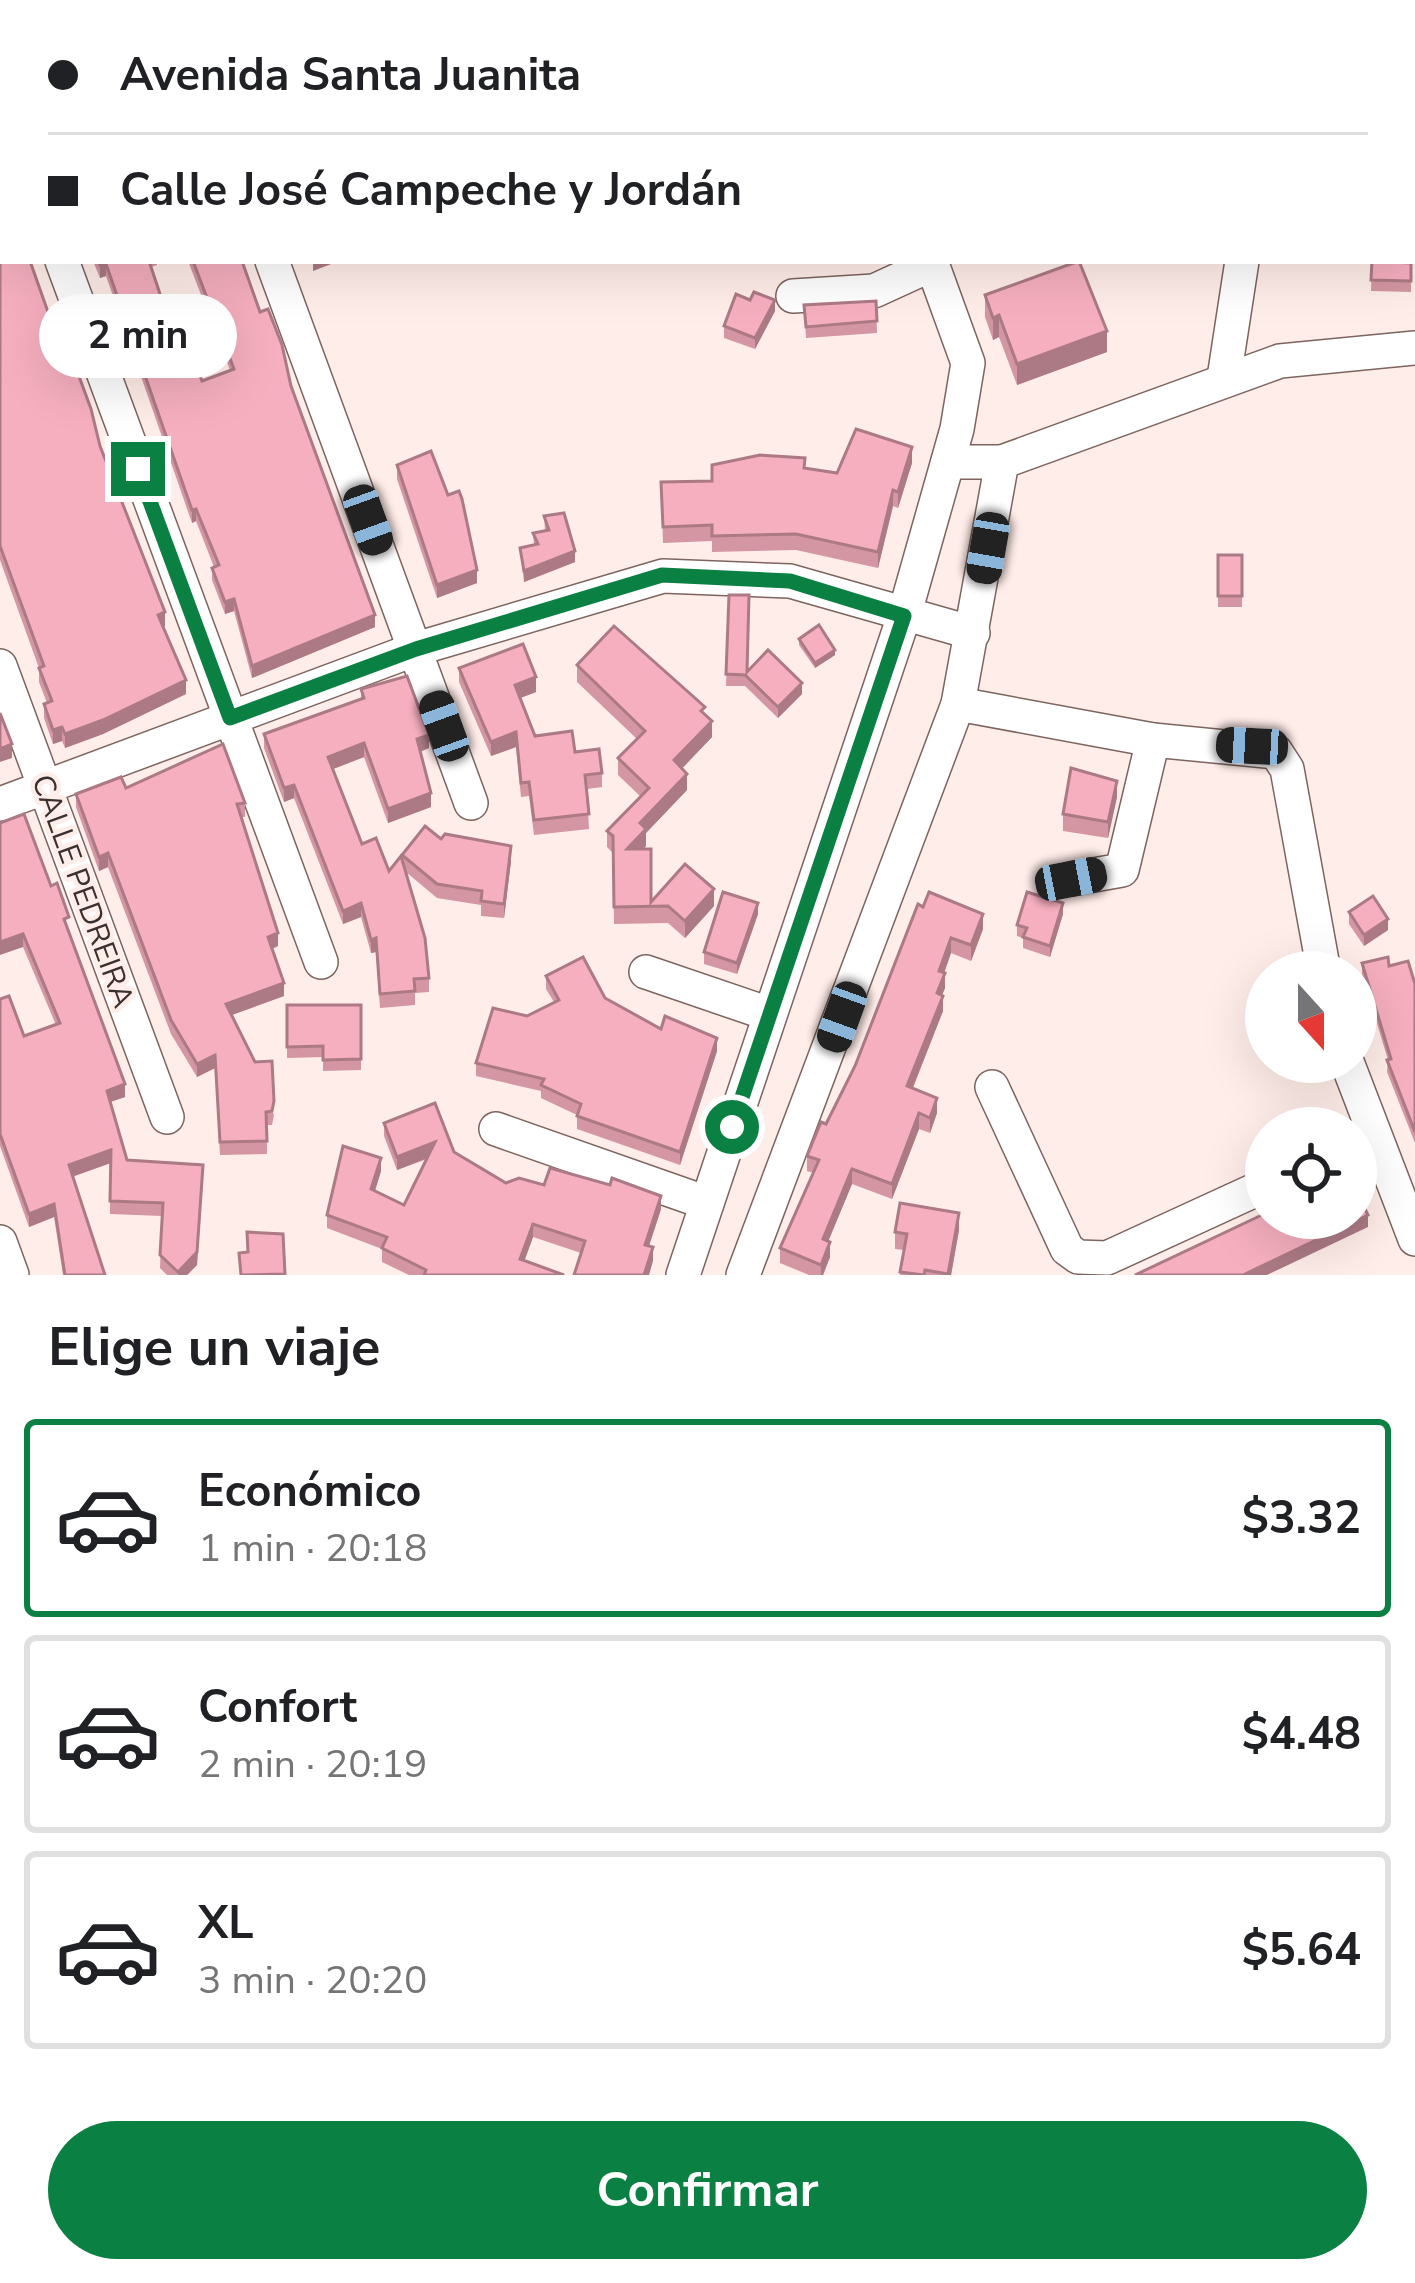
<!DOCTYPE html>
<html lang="es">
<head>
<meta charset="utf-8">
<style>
	:root { --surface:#fff; --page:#f2f2f2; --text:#202124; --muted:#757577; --line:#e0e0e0; --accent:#0b8043 }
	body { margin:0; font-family:"Nunito Sans",sans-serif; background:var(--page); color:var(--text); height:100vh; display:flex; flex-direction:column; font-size:45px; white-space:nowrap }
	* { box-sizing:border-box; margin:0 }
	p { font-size:39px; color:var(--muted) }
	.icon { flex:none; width:66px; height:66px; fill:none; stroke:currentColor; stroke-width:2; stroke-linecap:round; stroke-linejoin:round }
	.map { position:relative; height:1275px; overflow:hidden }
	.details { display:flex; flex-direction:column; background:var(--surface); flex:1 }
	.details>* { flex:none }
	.hud { position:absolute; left:0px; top:0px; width:1416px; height:264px; box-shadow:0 12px 48px #0002; display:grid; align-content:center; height:264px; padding:0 48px; background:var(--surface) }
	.needle { width:78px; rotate:159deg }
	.tools { position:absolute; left:1245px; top:951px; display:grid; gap:24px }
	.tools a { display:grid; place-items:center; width:132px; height:132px; border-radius:50%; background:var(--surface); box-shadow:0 12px 48px #0002; font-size:60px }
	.end { position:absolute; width:54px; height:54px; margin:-27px; border:15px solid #0b8043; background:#fff; box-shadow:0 0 0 6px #fff }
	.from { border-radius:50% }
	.bubble { position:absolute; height:84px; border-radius:42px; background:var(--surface); box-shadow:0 12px 48px #0002; font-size:39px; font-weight:700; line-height:84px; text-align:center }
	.car { position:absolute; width:36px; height:72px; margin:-36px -18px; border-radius:15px; box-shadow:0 0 9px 3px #0007; background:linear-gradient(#222 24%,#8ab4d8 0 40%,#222 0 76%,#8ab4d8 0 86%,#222 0) }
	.hud b { display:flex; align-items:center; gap:42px; height:114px; font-size:45px }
	.hud b+b { border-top:3px solid var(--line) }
	.hud i { width:30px; height:30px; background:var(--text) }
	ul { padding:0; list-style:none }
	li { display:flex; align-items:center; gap:36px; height:198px; margin:0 24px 18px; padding:0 24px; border:6px solid var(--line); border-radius:12px }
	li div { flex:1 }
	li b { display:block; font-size:45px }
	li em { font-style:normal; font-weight:700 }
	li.on { border-color:var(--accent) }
	li>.icon { width:108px; height:108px; stroke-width:1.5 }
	h2 { padding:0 48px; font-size:54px; line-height:144px }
	.button { display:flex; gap:24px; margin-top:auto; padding:24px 48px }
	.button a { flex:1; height:138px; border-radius:72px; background:var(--accent); color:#fff; font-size:48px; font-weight:700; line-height:138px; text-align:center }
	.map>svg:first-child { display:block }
</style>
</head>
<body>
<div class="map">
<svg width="1415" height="1275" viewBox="0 0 1415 1275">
	<rect width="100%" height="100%" fill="#ffede9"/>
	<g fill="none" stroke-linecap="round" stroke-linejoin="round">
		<defs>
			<g id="minor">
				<path d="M 175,0 L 176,3"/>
				<path d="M 614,0 L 614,3"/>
				<path d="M 816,0 L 817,3"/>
				<path d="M 1196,0 L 1198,3"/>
				<path d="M 1359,3 L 1362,0"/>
				<path d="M 0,93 L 3,101"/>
				<path d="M 62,261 L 321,962"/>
				<path d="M 272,261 L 471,803"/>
				<path d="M 793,296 L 874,291 L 933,264"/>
				<path d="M 1224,378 L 1242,261"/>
				<path d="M 948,462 L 1002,462 L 1280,361 L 1415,348"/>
				<path d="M 0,666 L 167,1117"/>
				<path d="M 958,704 L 1153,740 L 1276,752 L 1287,769 L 1324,972"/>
				<path d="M 0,804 L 416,649 L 663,576 L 790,581 L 973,633"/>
				<path d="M 1071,879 L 1122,870 L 1153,740"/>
				<path d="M 646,972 L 769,1014"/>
				<path d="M 1347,1062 L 1415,1239"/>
				<path d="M 992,1087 L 1067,1249 L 1078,1257 L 1107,1258 L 1266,1185"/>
				<path d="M 496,1129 L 707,1203"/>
				<path d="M 0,1242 L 12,1275"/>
				<path d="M 683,1275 L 904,616 L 957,429 L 968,363 L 931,261"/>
				<path d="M 743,1275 L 958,704 L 1002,462"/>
			</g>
		</defs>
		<use href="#minor" stroke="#7d645e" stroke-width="36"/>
		<use href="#minor" stroke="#fff" stroke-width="33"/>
	</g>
	<g fill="#d496a3">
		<path d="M 0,179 L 54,329 L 100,446 L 165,626 L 163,627 L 186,694 L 103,734 L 65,748 L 62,741 L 53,744 L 44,718 L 44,704 L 47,703 L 39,682 L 39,668 L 0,560 Z"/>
		<path d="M 93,261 L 157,261 L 157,265 L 151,267 L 162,300 L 202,381 L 230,370 L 188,261 L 242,261 L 260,312 L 291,386 L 375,627 L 252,678 L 234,611 L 225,614 L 212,580 L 212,568 L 214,567 L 196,521 L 192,523 L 106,276 L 100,278 Z"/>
		<path d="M 1372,261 L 1411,263 L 1411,292 L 1371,291 Z"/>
		<path d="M 985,295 L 1107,352 L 1017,385 L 999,337 L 993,340 L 985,317 Z"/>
		<path d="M 876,301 L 877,333 L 806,338 L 804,305 Z"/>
		<path d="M 775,311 L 755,349 L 724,338 L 724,326 Z"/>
		<path d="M 912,463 L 898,508 L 893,506 L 878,568 L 796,550 L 712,552 L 712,541 L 663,543 L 661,482 L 712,481 L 805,468 L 837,473 Z"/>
		<path d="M 397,465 L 477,583 L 437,598 L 397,479 Z"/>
		<path d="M 544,516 L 575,562 L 524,582 L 520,548 L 534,545 L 533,533 L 545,531 Z"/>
		<rect x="1218" y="555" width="24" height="52"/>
		<path d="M 729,595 L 747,672 L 802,694 L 778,718 L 745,686 L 726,686 Z"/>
		<path d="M 799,639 L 835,655 L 815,668 L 799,645 Z"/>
		<path d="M 577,665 L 705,715 L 712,737 L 682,768 L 687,790 L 646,833 L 646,846 L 643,849 L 651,902 L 714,906 L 685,938 L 668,923 L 614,924 L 613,853 L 607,847 L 607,831 L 640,796 L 618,775 L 618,758 L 637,739 L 577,682 Z"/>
		<path d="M 459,668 L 536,692 L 520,698 L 535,736 L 575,752 L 602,773 L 602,787 L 587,789 L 589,829 L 534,835 L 529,796 L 521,797 L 516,747 L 491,756 L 459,682 Z"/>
		<path d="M 361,689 L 429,748 L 420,752 L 431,807 L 388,823 L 364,757 L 333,769 L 362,844 L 389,871 L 402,855 L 441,839 L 511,861 L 504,918 L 481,916 L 481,905 L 437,898 L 406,872 L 429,978 L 429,992 L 415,993 L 415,1005 L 380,1008 L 376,952 L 371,953 L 361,917 L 343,924 L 294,798 L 284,802 L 264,748 L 264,734 L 361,700 Z"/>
		<path d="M 126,788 L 245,803 L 245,817 L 241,817 L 278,946 L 272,949 L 284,996 L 232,1015 L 274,1115 L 272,1125 L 267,1125 L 267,1154 L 220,1155 L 215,1068 L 197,1077 L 171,1034 L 108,867 L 99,871 L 76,807 L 76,794 Z"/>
		<path d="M 1117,797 L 1108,838 L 1063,831 L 1063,814 Z"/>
		<path d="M 0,823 L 69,930 L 125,1097 L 110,1102 L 127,1160 L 203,1178 L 197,1265 L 187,1275 L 167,1275 L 160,1268 L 162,1216 L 110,1214 L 110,1163 L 73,1176 L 105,1275 L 63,1275 L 54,1217 L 29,1227 L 0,1146 L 0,999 L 24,1036 L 56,1025 L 23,947 Z"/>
		<path d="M 918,904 L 983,929 L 971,961 L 951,953 L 944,973 L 945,988 L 942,995 L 943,1011 L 913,1088 L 937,1113 L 930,1133 L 919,1129 L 892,1199 L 852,1184 L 828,1241 L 830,1257 L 823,1275 L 809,1275 L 780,1263 L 780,1248 L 814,1173 L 807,1171 L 807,1156 L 826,1124 L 855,1066 Z"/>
		<path d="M 1349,912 L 1388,930 L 1364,946 L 1349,924 Z"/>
		<path d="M 758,914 L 737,974 L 704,964 L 704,952 Z"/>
		<path d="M 1063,914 L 1050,957 L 1023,948 L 1023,938 L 1017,936 L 1017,925 Z"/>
		<path d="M 1362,963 L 1389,966 L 1415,984 L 1415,1143 L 1387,1072 L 1388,1060 L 1362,974 Z"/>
		<path d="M 546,976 L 605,998 L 661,1029 L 717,1051 L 680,1165 L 577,1129 L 577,1115 L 541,1098 L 541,1091 L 476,1076 L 476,1063 L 527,1016 L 554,1002 L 546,989 Z"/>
		<path d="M 287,1005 L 361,1005 L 361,1070 L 323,1071 L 323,1057 L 287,1058 Z"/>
		<path d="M 384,1123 L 454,1152 L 506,1183 L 544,1185 L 661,1209 L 649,1246 L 653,1261 L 581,1253 L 533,1237 L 524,1261 L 564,1275 L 409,1275 L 382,1262 L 382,1249 L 327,1228 L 327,1215 L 381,1171 L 375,1191 L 404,1205 L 427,1159 L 397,1170 L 384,1136 Z"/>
		<path d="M 959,1230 L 951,1275 L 900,1275 L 904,1250 L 895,1249 L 895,1232 Z"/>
	</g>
	<g fill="#ac7a85">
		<path d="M 989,0 L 1043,0 L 1030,3 L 989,3 Z"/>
		<path d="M 313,261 L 339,261 L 313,271 Z"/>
		<path d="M 106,264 L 106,276 L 100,278 L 100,265 Z"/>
		<path d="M 775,300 L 775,311 L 755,349 L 755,338 Z"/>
		<path d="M 999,315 L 999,337 L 993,340 L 993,318 Z"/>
		<path d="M 1107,331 L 1107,352 L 1017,385 L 1017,364 Z"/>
		<path d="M 912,447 L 912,463 L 898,508 L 898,492 Z"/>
		<path d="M 893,490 L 893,506 L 878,568 L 878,552 Z"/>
		<path d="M 196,509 L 196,521 L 192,523 L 192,510 Z"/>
		<path d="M 575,551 L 575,562 L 524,582 L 524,571 Z"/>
		<path d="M 477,570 L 477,583 L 437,598 L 437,585 Z"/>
		<path d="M 234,599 L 234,611 L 225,614 L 225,602 Z"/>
		<path d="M 165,612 L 165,626 L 158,629 L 158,615 Z"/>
		<path d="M 375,615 L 375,627 L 252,678 L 252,666 Z"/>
		<path d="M 835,650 L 835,655 L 815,668 L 815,663 Z"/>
		<path d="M 536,677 L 536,692 L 515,700 L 515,685 Z"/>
		<path d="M 186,680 L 186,694 L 103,734 L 65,748 L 65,734 Z"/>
		<path d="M 802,683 L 802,694 L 778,718 L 778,707 Z"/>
		<path d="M 712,721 L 712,737 L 674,777 L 674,760 Z"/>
		<path d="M 62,727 L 62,741 L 53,744 L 53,730 Z"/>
		<path d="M 516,732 L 516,747 L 491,756 L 491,742 Z"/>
		<path d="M 429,735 L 429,748 L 417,753 L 417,739 Z"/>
		<path d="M 364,743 L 364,757 L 328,771 L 328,757 Z"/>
		<path d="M 12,744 L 12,758 L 0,762 L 0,749 Z"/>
		<path d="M 687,774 L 687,790 L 646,833 L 646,846 L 627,866 L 627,849 L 640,823 Z"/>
		<path d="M 1117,781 L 1117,797 L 1108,838 L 1108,822 Z"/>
		<path d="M 294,785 L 294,798 L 284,802 L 284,788 Z"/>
		<path d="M 431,793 L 431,807 L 388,823 L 388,809 Z"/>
		<path d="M 511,846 L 511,861 L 504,918 L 504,904 Z"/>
		<path d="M 108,853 L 108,867 L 99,871 L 99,857 Z"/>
		<path d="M 714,889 L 714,906 L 685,938 L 685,921 Z"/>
		<path d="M 361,903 L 361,917 L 343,924 L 343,911 Z"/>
		<path d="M 758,903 L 758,914 L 737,974 L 737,963 Z"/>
		<path d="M 1063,903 L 1063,914 L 1050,957 L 1050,946 Z"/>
		<path d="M 983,914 L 983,929 L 971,961 L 971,945 Z"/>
		<path d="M 1388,919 L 1388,930 L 1364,946 L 1364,935 Z"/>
		<path d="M 278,933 L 278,946 L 268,950 L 268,937 Z"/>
		<path d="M 23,934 L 23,947 L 0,955 L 0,942 Z"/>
		<path d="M 376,938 L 376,952 L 371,953 L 371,940 Z"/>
		<path d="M 951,938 L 951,953 L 941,982 L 945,973 L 945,988 L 937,1008 L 939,971 Z"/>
		<path d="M 284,983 L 284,996 L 226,1017 L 226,1004 Z"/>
		<path d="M 943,996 L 943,1011 L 907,1102 L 907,1086 Z"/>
		<path d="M 717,1038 L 717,1051 L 680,1165 L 680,1152 Z"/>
		<path d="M 215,1055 L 215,1068 L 197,1077 L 197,1064 Z"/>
		<path d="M 125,1084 L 125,1097 L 107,1103 L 107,1091 Z"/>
		<path d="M 937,1098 L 937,1113 L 930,1133 L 930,1118 Z"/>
		<path d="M 919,1113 L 919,1129 L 892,1199 L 892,1184 Z"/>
		<path d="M 435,1142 L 435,1155 L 397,1170 L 397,1157 Z"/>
		<path d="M 111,1150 L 111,1163 L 69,1178 L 69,1165 Z"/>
		<path d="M 381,1158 L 381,1171 L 371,1203 L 371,1189 Z"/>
		<path d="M 203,1165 L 197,1265 L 187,1275 L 178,1275 Z"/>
		<path d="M 852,1169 L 852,1184 L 823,1254 L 823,1239 Z"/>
		<path d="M 661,1196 L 661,1209 L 645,1258 L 645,1245 Z"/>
		<path d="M 54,1204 L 54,1217 L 29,1227 L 29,1214 Z"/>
		<path d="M 959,1213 L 959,1230 L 951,1275 L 948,1275 Z"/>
		<path d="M 1368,1215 L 1368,1227 L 1267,1275 L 1243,1275 Z"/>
		<path d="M 533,1224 L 533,1237 L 520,1273 L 520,1259 Z"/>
		<path d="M 830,1242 L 830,1257 L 823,1275 L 821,1275 L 821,1265 Z"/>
		<path d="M 653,1247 L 653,1261 L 649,1275 L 644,1275 Z"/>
	</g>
	<g fill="#f6afbe" stroke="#ac7a85" stroke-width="3">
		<path d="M 6,0 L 53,0 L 54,3 L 7,3 Z"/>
		<path d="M 105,0 L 155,0 L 156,3 L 106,3 Z"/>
		<path d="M 268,0 L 304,0 L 305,3 L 259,3 Z"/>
		<path d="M 0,179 L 3,187 L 3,261 L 30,261 L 54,329 L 61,327 L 91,409 L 100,446 L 165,612 L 158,615 L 186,680 L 103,720 L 65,734 L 62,727 L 53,730 L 44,704 L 52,701 L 39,668 L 44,666 L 0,546 Z"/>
		<path d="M 98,261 L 149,261 L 162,300 L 172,296 L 202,381 L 234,369 L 193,261 L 242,261 L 260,312 L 268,309 L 282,345 L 291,386 L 375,615 L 252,666 L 234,599 L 225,602 L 212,568 L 219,565 L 196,509 L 192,510 L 106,264 L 100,265 Z"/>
		<path d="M 1079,261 L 1107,331 L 1017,364 L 999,315 L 993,318 L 985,295 Z"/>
		<path d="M 1372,261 L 1411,263 L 1411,281 L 1371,280 Z"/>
		<path d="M 754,292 L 775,300 L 755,338 L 724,326 L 736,294 L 750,300 Z"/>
		<path d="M 876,301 L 877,321 L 806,327 L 804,305 Z"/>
		<path d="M 856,429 L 912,447 L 898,492 L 893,490 L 878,552 L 796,534 L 712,536 L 712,525 L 663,527 L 661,482 L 712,481 L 712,465 L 760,455 L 805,458 L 804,468 L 837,473 Z"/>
		<path d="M 431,451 L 448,495 L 459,491 L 462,499 L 477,570 L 437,585 L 397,465 Z"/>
		<path d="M 564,513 L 575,551 L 524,571 L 520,548 L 538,544 L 533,533 L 549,530 L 544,516 Z"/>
		<rect x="1218" y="555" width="24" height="41"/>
		<path d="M 729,595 L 749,595 L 747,672 L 768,650 L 802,683 L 778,707 L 745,675 L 726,674 Z"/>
		<path d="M 819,625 L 835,650 L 815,663 L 799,639 Z"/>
		<path d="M 614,626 L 705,707 L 701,711 L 712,721 L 674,760 L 687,774 L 640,823 L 646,829 L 627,849 L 651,849 L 651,902 L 685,864 L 714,889 L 685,921 L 668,906 L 614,907 L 613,836 L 607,831 L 649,788 L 618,758 L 645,731 L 577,665 Z"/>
		<path d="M 523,644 L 536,677 L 515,685 L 535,736 L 572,731 L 575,752 L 599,749 L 602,773 L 585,775 L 589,814 L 534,820 L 529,782 L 521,783 L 516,732 L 491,742 L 459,668 Z"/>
		<path d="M 407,676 L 429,735 L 417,739 L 431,793 L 388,809 L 364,743 L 328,757 L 362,844 L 376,838 L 389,871 L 401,856 L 425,938 L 429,978 L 414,979 L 415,991 L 380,994 L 376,938 L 371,940 L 361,903 L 343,911 L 294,785 L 284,788 L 264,734 L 364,698 L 361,689 Z"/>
		<path d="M 0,713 L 12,744 L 0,749 Z"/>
		<path d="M 223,744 L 245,803 L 237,804 L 278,933 L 268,937 L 284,983 L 226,1004 L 255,1062 L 272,1061 L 274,1101 L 272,1111 L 266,1112 L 267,1141 L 220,1142 L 215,1055 L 197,1064 L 171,1020 L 108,853 L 99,857 L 76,794 L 121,777 L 126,788 Z"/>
		<path d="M 1071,768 L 1117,781 L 1108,822 L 1063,814 Z"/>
		<path d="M 24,814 L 51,886 L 57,883 L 69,917 L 64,919 L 125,1084 L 107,1091 L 127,1160 L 203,1165 L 197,1252 L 178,1272 L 160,1255 L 163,1203 L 110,1201 L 111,1150 L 69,1165 L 105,1275 L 65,1275 L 54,1204 L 29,1214 L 0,1134 L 0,999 L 9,996 L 24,1036 L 60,1023 L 23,934 L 0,942 L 0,823 Z"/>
		<path d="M 425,826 L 441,839 L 445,834 L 511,846 L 504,904 L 481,901 L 482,891 L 437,884 L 402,855 Z"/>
		<path d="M 723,892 L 758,903 L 737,963 L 704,952 Z"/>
		<path d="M 929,892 L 983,914 L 971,945 L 951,938 L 939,971 L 945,973 L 937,993 L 943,996 L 907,1086 L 937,1098 L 930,1118 L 919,1113 L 892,1184 L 852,1169 L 823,1239 L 830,1242 L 821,1265 L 780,1248 L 819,1160 L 807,1156 L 821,1122 L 826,1124 L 855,1066 L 918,904 L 923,907 Z"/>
		<path d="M 1027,892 L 1063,903 L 1050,946 L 1023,937 L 1027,928 L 1017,925 Z"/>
		<path d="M 1373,896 L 1388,919 L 1364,935 L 1349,912 Z"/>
		<path d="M 583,957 L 605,998 L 661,1029 L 665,1016 L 717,1038 L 680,1152 L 577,1116 L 581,1104 L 541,1085 L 544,1079 L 476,1063 L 493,1008 L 527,1016 L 559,1000 L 546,976 Z"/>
		<path d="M 1388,957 L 1389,966 L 1408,961 L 1415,984 L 1415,1132 L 1387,1060 L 1391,1059 L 1362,963 Z"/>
		<path d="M 287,1005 L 361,1005 L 361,1059 L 323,1060 L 323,1046 L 287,1047 Z"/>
		<path d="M 435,1103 L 454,1152 L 506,1183 L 519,1178 L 544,1185 L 550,1168 L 610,1185 L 612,1178 L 661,1196 L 645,1245 L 653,1247 L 644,1275 L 574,1275 L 585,1241 L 533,1224 L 520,1259 L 564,1275 L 424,1275 L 426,1270 L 382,1248 L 387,1237 L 327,1215 L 343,1146 L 381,1158 L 371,1189 L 404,1205 L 435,1142 L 397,1157 L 384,1123 Z"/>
		<path d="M 1356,1190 L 1368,1215 L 1243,1275 L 1135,1275 L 1266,1213 L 1266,1218 L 1356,1218 Z"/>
		<path d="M 900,1203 L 959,1213 L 948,1274 L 925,1270 L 924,1275 L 900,1272 L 907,1234 L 895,1232 Z"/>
		<path d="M 247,1232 L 283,1234 L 285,1274 L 241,1275 L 239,1253 L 248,1252 Z"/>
	</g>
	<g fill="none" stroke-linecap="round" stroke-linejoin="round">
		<path stroke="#0b8043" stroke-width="15" d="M 138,469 L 230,718 L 416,649 L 662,575 L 790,581 L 904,616 L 732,1127"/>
	</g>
	<g text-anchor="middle" stroke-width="9" stroke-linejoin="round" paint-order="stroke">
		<g font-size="30" fill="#3b302d" stroke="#ffede9">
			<text transform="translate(83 891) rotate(70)" y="10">CALLE PEDREIRA</text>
		</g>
	</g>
</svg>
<div class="tools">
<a><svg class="needle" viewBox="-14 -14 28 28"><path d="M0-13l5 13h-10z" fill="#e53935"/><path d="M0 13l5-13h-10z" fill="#757577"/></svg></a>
<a><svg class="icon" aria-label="locate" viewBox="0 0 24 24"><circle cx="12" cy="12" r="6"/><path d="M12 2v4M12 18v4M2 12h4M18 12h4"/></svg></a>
</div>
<i class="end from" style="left:732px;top:1127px"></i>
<i class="end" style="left:138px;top:469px"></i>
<div class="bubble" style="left:39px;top:294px;width:198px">2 min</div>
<i class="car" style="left:368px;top:520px;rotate:160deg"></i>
<i class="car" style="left:988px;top:548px;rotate:190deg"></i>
<i class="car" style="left:444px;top:726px;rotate:340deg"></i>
<i class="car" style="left:1252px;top:746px;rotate:273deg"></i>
<i class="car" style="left:1071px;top:879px;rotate:79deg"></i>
<i class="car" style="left:842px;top:1017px;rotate:200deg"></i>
<div class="hud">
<b><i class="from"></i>Avenida Santa Juanita</b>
<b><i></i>Calle José Campeche y Jordán</b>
</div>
</div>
<section class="details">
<h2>Elige un viaje</h2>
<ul>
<li class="on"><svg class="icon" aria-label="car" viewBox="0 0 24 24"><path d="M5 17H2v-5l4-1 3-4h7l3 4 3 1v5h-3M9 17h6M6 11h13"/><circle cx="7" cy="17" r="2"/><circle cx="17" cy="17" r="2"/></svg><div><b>Económico</b><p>1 min · 20:18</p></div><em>$3.32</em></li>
<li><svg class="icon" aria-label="car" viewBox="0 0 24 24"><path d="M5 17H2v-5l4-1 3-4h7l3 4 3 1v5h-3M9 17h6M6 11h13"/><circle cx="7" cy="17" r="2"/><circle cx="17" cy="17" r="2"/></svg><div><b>Confort</b><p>2 min · 20:19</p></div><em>$4.48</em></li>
<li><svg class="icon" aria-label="car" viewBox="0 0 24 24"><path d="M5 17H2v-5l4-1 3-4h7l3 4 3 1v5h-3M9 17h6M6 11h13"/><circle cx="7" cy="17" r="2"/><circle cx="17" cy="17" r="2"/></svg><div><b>XL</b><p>3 min · 20:20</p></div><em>$5.64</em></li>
</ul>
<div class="button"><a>Confirmar</a></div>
</section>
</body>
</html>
